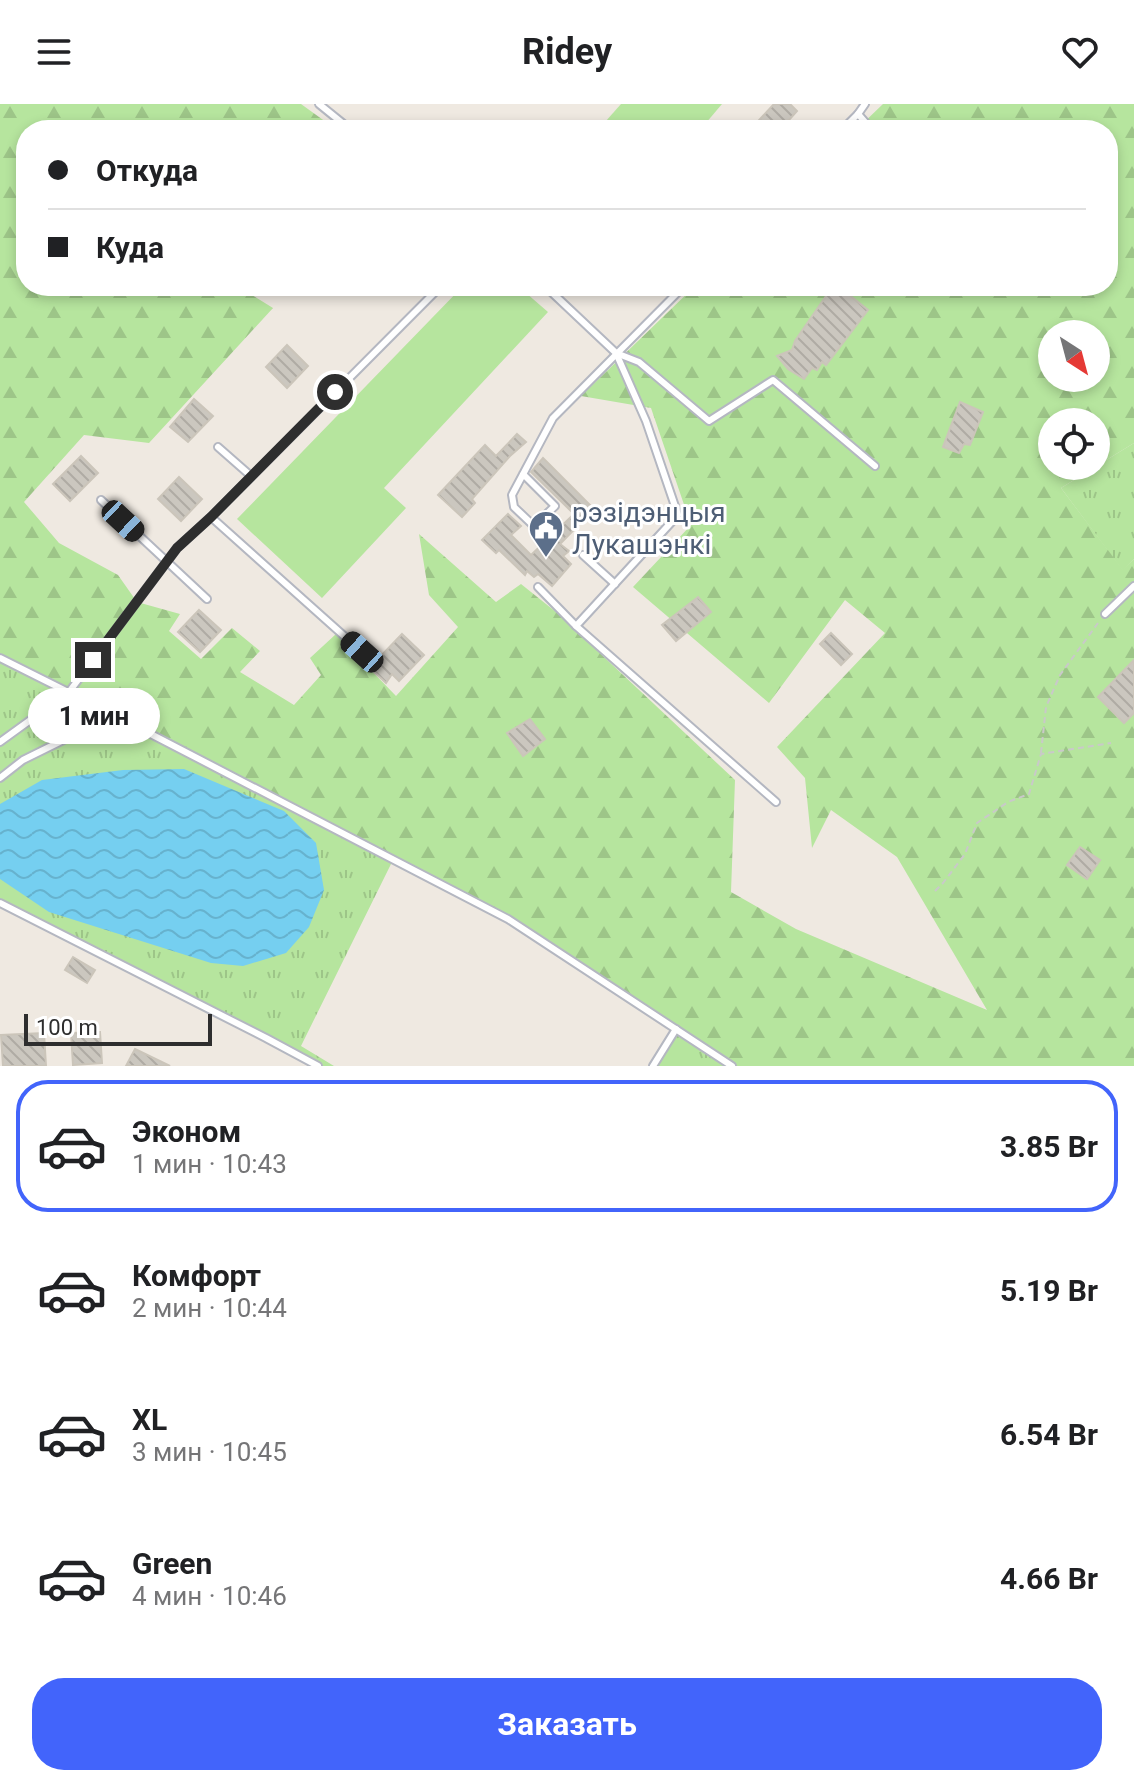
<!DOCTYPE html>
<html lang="ru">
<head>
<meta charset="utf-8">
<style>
	:root { --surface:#fff; --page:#f2f2f2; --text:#202124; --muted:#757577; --line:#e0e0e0; --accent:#4264fb }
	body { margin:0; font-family:Roboto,sans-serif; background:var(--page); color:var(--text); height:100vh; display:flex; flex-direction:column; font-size:30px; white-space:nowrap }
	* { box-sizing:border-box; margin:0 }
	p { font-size:26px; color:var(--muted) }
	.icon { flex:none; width:44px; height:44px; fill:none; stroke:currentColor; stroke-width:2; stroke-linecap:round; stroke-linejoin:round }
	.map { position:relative; height:962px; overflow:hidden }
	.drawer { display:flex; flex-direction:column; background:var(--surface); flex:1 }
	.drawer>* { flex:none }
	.hud { position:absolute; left:16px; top:16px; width:1102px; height:176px; border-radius:32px; box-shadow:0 4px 12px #0003; display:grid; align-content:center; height:176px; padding:0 32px; background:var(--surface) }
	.needle { width:52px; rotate:144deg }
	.fabs { position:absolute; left:1038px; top:216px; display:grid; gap:16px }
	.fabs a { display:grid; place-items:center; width:72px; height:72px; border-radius:50%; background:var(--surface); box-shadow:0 4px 12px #0003; font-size:40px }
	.scale { position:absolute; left:24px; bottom:20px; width:188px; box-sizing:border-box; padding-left:8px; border:4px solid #2e2e2e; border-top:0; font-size:22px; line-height:28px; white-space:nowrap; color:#2e2e2e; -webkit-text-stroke:6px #fff; paint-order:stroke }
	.end { position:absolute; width:36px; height:36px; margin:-18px; border:10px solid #2e2e2e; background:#fff; box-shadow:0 0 0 4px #fff }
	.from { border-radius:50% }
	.bubble { position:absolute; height:56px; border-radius:28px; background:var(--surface); box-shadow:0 4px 12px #0003; font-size:26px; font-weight:700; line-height:56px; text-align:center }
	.car { position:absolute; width:24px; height:48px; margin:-24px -12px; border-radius:10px; box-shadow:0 0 6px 2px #0007; background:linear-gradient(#222 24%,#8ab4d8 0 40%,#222 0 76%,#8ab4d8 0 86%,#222 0) }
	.hud b { display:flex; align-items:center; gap:28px; height:76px; font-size:30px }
	.hud b+b { border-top:2px solid var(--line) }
	.hud i { width:20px; height:20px; background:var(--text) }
	ul { padding:14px 0 0; list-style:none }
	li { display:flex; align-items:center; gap:24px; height:132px; margin:0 16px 12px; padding:0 16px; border:4px solid transparent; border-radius:32px }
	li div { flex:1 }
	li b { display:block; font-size:30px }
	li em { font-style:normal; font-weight:700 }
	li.current { border-color:var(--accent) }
	li>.icon { width:72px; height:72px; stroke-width:1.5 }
	.primary-button { display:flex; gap:16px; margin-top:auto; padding:16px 32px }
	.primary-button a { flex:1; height:92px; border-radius:32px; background:var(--accent); color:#fff; font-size:32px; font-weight:700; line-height:92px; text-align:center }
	header { display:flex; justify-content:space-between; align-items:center; height:104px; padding:0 32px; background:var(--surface); font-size:36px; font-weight:700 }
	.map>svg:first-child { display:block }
</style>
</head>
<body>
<header><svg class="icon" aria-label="menu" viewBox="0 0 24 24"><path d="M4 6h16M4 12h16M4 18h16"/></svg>Ridey<svg class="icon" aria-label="heart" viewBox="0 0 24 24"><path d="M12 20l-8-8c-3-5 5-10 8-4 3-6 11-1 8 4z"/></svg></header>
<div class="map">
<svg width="1134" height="962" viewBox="0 0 1134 962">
	<defs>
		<pattern id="grass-tufts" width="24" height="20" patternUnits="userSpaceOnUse" patternTransform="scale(2)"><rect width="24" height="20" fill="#b6e59e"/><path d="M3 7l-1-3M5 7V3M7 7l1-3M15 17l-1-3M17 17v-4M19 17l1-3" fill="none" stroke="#9dc588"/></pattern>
		<pattern id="forest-firs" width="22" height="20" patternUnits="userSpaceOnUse" patternTransform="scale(2)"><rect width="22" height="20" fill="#b6e59e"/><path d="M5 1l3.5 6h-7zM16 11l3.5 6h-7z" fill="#9dc588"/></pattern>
		<pattern id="water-waves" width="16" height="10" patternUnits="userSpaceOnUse" patternTransform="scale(2)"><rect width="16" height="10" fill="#75cff0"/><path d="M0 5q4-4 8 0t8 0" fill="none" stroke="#66b2ce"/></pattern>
		<pattern id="building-back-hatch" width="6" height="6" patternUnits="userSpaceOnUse" patternTransform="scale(2)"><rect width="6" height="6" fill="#cbc7bf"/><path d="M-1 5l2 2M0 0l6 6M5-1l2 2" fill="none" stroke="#afaba4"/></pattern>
	</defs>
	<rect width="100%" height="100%" fill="#efe9e1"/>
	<g fill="url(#grass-tufts)">
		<path d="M 1134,339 L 1134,455 L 1123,467 L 1061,384 Z"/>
		<path d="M 0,551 L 393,756 L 301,942 L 334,962 L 310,962 L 277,944 L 0,803 Z"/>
		<path d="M 676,925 L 732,962 L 653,962 Z"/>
	</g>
	<path fill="url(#forest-firs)" fill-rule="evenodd" d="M 0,0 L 301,0 L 337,26 L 26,26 L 26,182 L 250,182 L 247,188 L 273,204 L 149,339 L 84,331 L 24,398 L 59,439 L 118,471 L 137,498 L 180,510 L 169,527 L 201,555 L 232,524 L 260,547 L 240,568 L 294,601 L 321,571 L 310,554 L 336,530 L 396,592 L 458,523 L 429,491 L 419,430 L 496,498 L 521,480 L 556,508 L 735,676 L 731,788 L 796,825 L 987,906 L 897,753 L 831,706 L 812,744 L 805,674 L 777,643 L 885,529 L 845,496 L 769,599 L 633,483 L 691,421 L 651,304 L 581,292 L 695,182 L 1108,182 L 1108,26 L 856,26 L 883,0 L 1134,0 L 1134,339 L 1061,384 L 1123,466 L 1134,455 L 1134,962 L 732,962 L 508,815 L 0,554 ZM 1052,230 L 1096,230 L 1096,274 L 1052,274 ZM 1052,318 L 1096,318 L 1096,362 L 1052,362 Z"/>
	<g fill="#b6e59e">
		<path d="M 621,0 L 722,0 L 700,26 L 598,26 Z"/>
		<path d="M 463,182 L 518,182 L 548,208 L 384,384 L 406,404 L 322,494 L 237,415 Z"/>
	</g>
	<path fill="url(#water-waves)" d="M 184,665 L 284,707 L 316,739 L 324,786 L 309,823 L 286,849 L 243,862 L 211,859 L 49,808 L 0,775 L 0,700 L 42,676 L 123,666 Z"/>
	<g fill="url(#building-back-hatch)" stroke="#cbc5ba" stroke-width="2">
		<path d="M 774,0 L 790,0 L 797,7 L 780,26 L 750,26 Z"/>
		<path d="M 833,182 L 838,182 L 868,206 L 826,261 L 822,258 L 817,266 L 812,264 L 804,275 L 788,265 L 777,252 L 792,246 L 795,237 Z"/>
		<path d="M 287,241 L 308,262 L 287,284 L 266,263 Z"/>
		<path d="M 194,295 L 213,312 L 188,338 L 170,323 Z"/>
		<path d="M 960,298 L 983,308 L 970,341 L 964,340 L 959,349 L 943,343 Z"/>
		<path d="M 517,330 L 526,338 L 510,352 L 472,395 L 475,399 L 462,413 L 438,391 L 485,341 L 496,352 Z"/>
		<path d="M 81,352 L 98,369 L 70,397 L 53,380 Z"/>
		<path d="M 543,354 L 594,405 L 560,440 L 569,447 L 563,452 L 571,460 L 552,482 L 538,470 L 534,473 L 527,467 L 525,471 L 499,446 L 496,449 L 482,436 L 508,410 L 521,422 L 511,431 L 531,451 L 574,410 L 531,368 Z"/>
		<path d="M 179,373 L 202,395 L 181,417 L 158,395 Z"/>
		<path d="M 698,493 L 711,508 L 676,537 L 662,521 Z"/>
		<path d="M 199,506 L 221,526 L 200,548 L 178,528 Z"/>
		<path d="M 831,529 L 852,550 L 841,561 L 820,540 Z"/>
		<path d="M 402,530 L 424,551 L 399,577 L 392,570 L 386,579 L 373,567 L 382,559 L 378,555 Z"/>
		<path d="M 1134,556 L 1134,609 L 1124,619 L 1098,593 Z"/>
		<path d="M 530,615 L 545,635 L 523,652 L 507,629 Z"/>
		<path d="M 1080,743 L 1100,756 L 1087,775 L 1067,761 Z"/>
		<path d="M 73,853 L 95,866 L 87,879 L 65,866 Z"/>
		<path d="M 100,928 L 102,959 L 73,961 L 71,929 Z"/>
		<path d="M 44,929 L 46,962 L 3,962 L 1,931 Z"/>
		<path d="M 135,945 L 170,962 L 126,962 Z"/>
	</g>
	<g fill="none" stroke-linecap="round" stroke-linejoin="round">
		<defs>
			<g id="lane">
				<path d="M 319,0 L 351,26"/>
				<path d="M 858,10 L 872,26"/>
				<path d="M 842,26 L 858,10 L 865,0"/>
				<path d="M 545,182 L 616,249 L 639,258 L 709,317 L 773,276 L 875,362"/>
				<path d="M 556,192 L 566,182"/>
				<path d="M 616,249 L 646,317 L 678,411 L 576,522 L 776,698"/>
				<path d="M 218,343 L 251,372"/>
				<path d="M 523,370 L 555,402 L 534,422 L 514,403 L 512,391 L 553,314 L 684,182"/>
				<path d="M 101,396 L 207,495"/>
				<path d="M 211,413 L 441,182"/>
				<path d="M 583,451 L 615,480"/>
				<path d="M 538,483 L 576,522"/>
				<path d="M 1105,510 L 1134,482"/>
				<path d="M 0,554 L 114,611 L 508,815 L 732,962"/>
				<path d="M 0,638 L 69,588 L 177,444 L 211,413 L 362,548"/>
				<path d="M 0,674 L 23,656 L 114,611"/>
				<path d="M 0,799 L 266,934 L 318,962"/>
				<path d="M 653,962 L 676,925"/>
			</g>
		</defs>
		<use href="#lane" stroke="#b4b7c1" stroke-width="10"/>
		<g stroke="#c9c9c9" stroke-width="2" stroke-dasharray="6 4" stroke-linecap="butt">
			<path d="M 1041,649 L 1046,603 L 1060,571 L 1098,519"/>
			<path d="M 935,787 L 943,779 L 965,750 L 977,719 L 1008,698 L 1029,690 L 1041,650 L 1111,639"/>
		</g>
		<use href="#lane" stroke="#fff" stroke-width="6"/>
	</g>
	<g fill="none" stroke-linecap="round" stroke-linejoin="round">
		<path stroke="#2e2e2e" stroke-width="10" d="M 93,556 L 177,444 L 211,413 L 335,288"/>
	</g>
	<defs>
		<symbol id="civic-pin" viewBox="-11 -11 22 30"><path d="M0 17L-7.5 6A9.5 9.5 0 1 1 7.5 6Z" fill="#5c6f8a" stroke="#fff"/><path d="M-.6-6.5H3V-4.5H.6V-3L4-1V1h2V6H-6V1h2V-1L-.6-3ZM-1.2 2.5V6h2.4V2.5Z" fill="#fff"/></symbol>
	</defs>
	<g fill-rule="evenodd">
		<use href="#civic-pin" x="526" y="404" width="40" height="54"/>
	</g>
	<g text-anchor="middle" stroke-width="6" stroke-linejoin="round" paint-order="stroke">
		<g font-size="28" fill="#4e5e75" stroke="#fff" text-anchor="start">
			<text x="572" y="418">рэзідэнцыя<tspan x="572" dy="32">Лукашэнкі</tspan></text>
		</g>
	</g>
</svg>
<div class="fabs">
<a><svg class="needle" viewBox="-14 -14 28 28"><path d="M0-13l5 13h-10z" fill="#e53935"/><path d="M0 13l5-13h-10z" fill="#757577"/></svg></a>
<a><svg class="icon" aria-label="locate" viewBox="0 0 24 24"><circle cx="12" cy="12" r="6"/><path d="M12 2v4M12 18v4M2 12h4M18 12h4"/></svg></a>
</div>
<div class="scale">100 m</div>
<i class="end from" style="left:335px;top:288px"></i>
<i class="end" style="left:93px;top:556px"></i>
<div class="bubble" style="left:28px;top:584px;width:132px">1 мин</div>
<i class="car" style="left:123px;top:417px;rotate:133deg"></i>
<i class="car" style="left:362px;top:548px;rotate:312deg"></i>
<div class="hud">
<b><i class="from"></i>Откуда</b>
<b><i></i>Куда</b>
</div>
</div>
<section class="drawer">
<ul>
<li class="current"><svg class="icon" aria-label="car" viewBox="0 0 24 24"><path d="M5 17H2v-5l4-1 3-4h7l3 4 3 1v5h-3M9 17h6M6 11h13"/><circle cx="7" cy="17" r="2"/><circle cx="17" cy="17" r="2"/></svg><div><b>Эконом</b><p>1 мин · 10:43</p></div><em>3.85 Br</em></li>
<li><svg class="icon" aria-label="car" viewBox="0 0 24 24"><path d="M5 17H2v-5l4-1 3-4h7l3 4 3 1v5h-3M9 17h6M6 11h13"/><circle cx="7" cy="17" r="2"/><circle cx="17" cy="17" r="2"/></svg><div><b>Комфорт</b><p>2 мин · 10:44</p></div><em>5.19 Br</em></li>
<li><svg class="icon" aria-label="car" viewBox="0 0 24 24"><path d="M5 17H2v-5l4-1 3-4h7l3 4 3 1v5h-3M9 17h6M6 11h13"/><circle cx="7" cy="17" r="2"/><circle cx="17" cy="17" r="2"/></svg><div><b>XL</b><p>3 мин · 10:45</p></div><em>6.54 Br</em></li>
<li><svg class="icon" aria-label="car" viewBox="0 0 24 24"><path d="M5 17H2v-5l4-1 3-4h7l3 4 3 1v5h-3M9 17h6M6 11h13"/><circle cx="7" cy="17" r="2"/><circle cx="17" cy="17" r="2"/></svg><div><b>Green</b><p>4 мин · 10:46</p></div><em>4.66 Br</em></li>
</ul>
<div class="primary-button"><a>Заказать</a></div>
</section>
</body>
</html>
